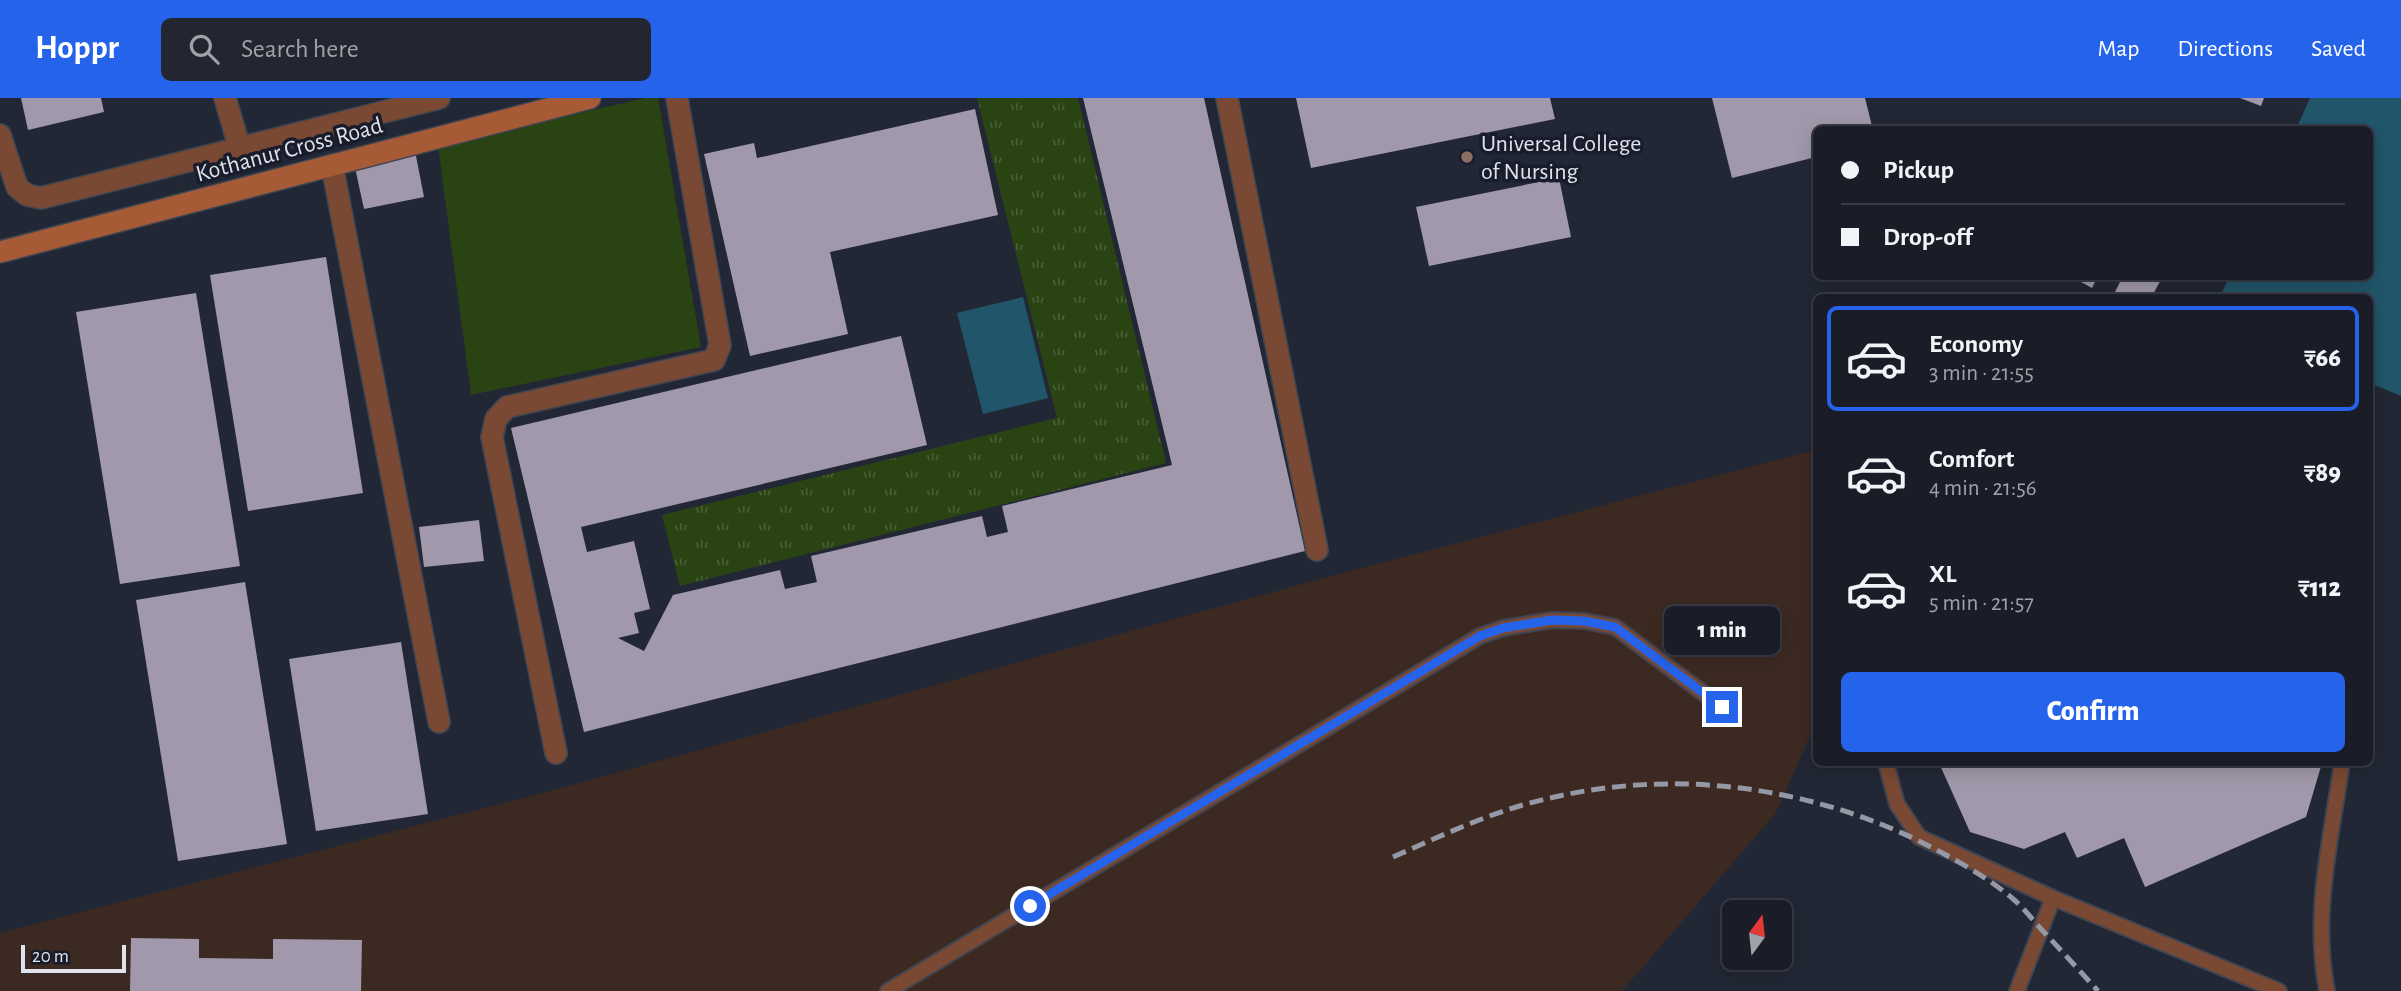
<!DOCTYPE html>
<html lang="en">
<head>
<meta charset="utf-8">
<style>
	:root { --surface:#1a1d28; --page:#232630; --text:#f1f3f6; --muted:#9fa2a8; --line:#383b45; --accent:#2563eb }
	body { margin:0; font-family:"Alegreya Sans",sans-serif; background:var(--page); color:var(--text); height:100vh; display:flex; flex-direction:column; font-size:26px; white-space:nowrap }
	* { box-sizing:border-box; margin:0 }
	p { font-size:23px; color:var(--muted) }
	.icon { flex:none; width:38px; height:38px; fill:none; stroke:currentColor; stroke-width:2; stroke-linecap:round; stroke-linejoin:round }
	.map { position:relative; flex:1; overflow:hidden }
	.side { position:absolute; left:1813px; top:196px; width:560px; height:472px; display:flex; flex-direction:column; background:var(--surface); border-radius:10px; box-shadow:0 4px 18px #0003,0 0 0 2px var(--line) }
	.side>* { flex:none }
	.guide { position:absolute; left:1813px; top:28px; width:560px; height:154px; border-radius:10px; box-shadow:0 4px 18px #0003,0 0 0 2px var(--line); display:grid; align-content:center; height:154px; padding:0 28px; background:var(--surface) }
	.needle { width:46px; rotate:15deg }
	.buttons { position:absolute; left:1722px; top:802px; display:grid; gap:14px }
	.buttons a { display:grid; place-items:center; width:70px; height:70px; border-radius:10px; background:var(--surface); box-shadow:0 4px 18px #0003,0 0 0 2px var(--line); font-size:35px }
	.scale { position:absolute; left:21px; bottom:18px; width:105px; box-sizing:border-box; padding-left:7px; border:4px solid #dfe3ed; border-top:0; font-size:19px; line-height:24px; white-space:nowrap; color:#dfe3ed; -webkit-text-stroke:5px #191d2b; paint-order:stroke }
	.end { position:absolute; width:32px; height:32px; margin:-16px; border:9px solid #2563eb; background:#fff; box-shadow:0 0 0 4px #fff }
	.from { border-radius:50% }
	.bubble { position:absolute; height:49px; border-radius:10px; background:var(--surface); box-shadow:0 4px 18px #0003,0 0 0 2px var(--line); font-size:23px; font-weight:800; line-height:49px; text-align:center }
	.guide b { display:flex; align-items:center; gap:24px; height:66px; font-size:26px }
	.guide b+b { border-top:2px solid var(--line) }
	.guide i { width:18px; height:18px; background:var(--text) }
	ul { padding:12px 0 0; list-style:none }
	li { display:flex; align-items:center; gap:21px; height:105px; margin:0 14px 10px; padding:0 14px; border:4px solid transparent; border-radius:10px }
	li div { flex:1 }
	li b { display:block; font-size:26px }
	li em { font-style:normal; font-weight:800 }
	li.selected { border-color:var(--accent) }
	li>.icon { width:63px; height:63px; stroke-width:1.5 }
	.button { display:flex; gap:14px; margin-top:auto; padding:14px 28px }
	.button a { flex:1; height:80px; border-radius:10px; background:var(--accent); color:#fff; font-size:28px; font-weight:800; line-height:80px; text-align:center }
	header { display:flex; align-items:center; gap:42px; box-sizing:border-box; height:98px; padding:0 35px; background:var(--accent); color:#fff }
	header strong { font-size:33px }
	nav { display:flex; gap:38px; margin-inline-start:auto; font-size:24px }
	.search { width:490px; height:63px; background:var(--page); display:flex; align-items:center; gap:18px; box-sizing:border-box; padding:0 24px; border-radius:10px; color:var(--muted); font-size:26px }
	.map>svg:first-child { display:block }
</style>
</head>
<body>
<header>
<strong>Hoppr</strong>
<div class="search"><svg class="icon" aria-label="search" viewBox="0 0 24 24"><circle cx="10" cy="10" r="6"/><path d="M15 15l6 6"/></svg>Search here</div>
<nav><a>Map</a><a>Directions</a><a>Saved</a></nav>
</header>
<div class="map">
<svg width="2401" height="893" viewBox="0 0 2401 893">
	<defs>
		<pattern id="park-tufts" width="24" height="20" patternUnits="userSpaceOnUse" patternTransform="scale(1.75)"><rect width="24" height="20" fill="#2a4313"/><path d="M3 7l-1-3M5 7V3M7 7l1-3M15 17l-1-3M17 17v-4M19 17l1-3" fill="none" stroke="#485e36"/></pattern>
	</defs>
	<rect width="100%" height="100%" fill="#222735"/>
	<path fill="#3c2a22" d="M 1816,352 L 1816,626 L 1775,716 L 1622,893 L 0,893 L 0,835 L 543,695 L 1335,477 Z"/>
	<path fill="#2a4313" d="M 646,0 L 658,0 L 701,249 L 471,297 L 438,47 Z"/>
	<path fill="url(#park-tufts)" d="M 977,0 L 1078,0 L 1166,365 L 680,488 L 662,417 L 1057,320 Z"/>
	<g fill="#21566a">
		<path d="M 2310,0 L 2401,0 L 2401,298 L 2370,285 L 2370,200 L 2220,199 L 2229,179 L 2370,178 L 2370,32 L 2296,31 Z"/>
		<path d="M 1023,199 L 1048,300 L 983,316 L 957,215 Z"/>
	</g>
	<g fill="#a199ab">
		<path d="M 21,0 L 101,0 L 104,14 L 28,32 Z"/>
		<path d="M 1083,0 L 1204,0 L 1305,453 L 584,634 L 511,330 L 901,238 L 927,347 L 581,429 L 587,454 L 634,443 L 650,511 L 634,515 L 639,535 L 618,540 L 644,553 L 673,497 L 780,472 L 785,491 L 817,484 L 811,458 L 982,418 L 987,439 L 1008,434 L 1002,408 L 1172,367 Z"/>
		<path d="M 1296,0 L 1550,0 L 1555,21 L 1311,70 Z"/>
		<path d="M 1712,0 L 1865,0 L 1873,32 L 1816,32 L 1816,59 L 1732,80 Z"/>
		<path d="M 2240,0 L 2264,0 L 2261,8 Z"/>
		<path d="M 975,11 L 998,117 L 830,154 L 848,236 L 750,258 L 704,56 L 754,45 L 757,60 Z"/>
		<path d="M 415,53 L 424,99 L 364,111 L 354,65 Z"/>
		<path d="M 1559,80 L 1571,139 L 1429,168 L 1416,109 Z"/>
		<path d="M 326,159 L 363,395 L 248,413 L 210,177 Z"/>
		<path d="M 2070,178 L 2098,178 L 2092,190 Z"/>
		<path d="M 2123,178 L 2163,178 L 2151,200 L 2116,200 L 2113,198 Z"/>
		<path d="M 196,195 L 240,468 L 120,486 L 76,214 Z"/>
		<path d="M 479,422 L 484,463 L 424,469 L 419,429 Z"/>
		<path d="M 245,484 L 287,746 L 178,763 L 136,502 Z"/>
		<path d="M 401,544 L 428,716 L 316,733 L 289,561 Z"/>
		<path d="M 1939,665 L 2322,665 L 2306,719 L 2145,789 L 2124,740 L 2077,760 L 2065,734 L 2024,751 L 1970,734 Z"/>
		<path d="M 131,840 L 199,841 L 199,860 L 273,861 L 273,841 L 362,842 L 361,893 L 130,893 Z"/>
	</g>
	<g fill="none" stroke-linecap="round" stroke-linejoin="round">
		<defs>
			<g id="lane">
				<path d="M 1886,665 L 1897,706 L 1919,739 L 2053,800 L 2279,893"/>
				<path d="M 888,893 L 1480,538 L 1503,530 L 1552,522 L 1584,523 L 1615,529 L 1722,609"/>
				<path d="M 2017,893 L 2053,800"/>
				<path d="M 2327,893 C 2312,816 2331,741 2342,665"/>
			</g>
			<g id="street">
				<path d="M 225,0 L 240,51"/>
				<path d="M 1227,0 L 1317,452"/>
				<path d="M 0,37 L 17,89 L 27,97 L 41,100 L 439,0"/>
				<path d="M 332,67 L 439,624"/>
				<path d="M 556,655 L 492,339 L 496,321 L 507,309 L 714,262 L 720,247 L 677,0"/>
			</g>
			<path id="secondary" d="M 0,154 L 590,0"/>
		</defs>
		<use href="#lane" stroke="#404552" stroke-width="18"/>
		<use href="#street" stroke="#404552" stroke-width="24"/>
		<use href="#secondary" stroke="#404552" stroke-width="24"/>
		<use href="#lane" stroke="#7a4933" stroke-width="14"/>
		<use href="#street" stroke="#7a4933" stroke-width="21"/>
		<use href="#secondary" stroke="#a75a36" stroke-width="21"/>
		<path stroke="#9599a5" stroke-width="5" stroke-dasharray="14 7" stroke-linecap="butt" d="M 1393,759 C 1443,737 1493,713 1546,701 C 1681,668 1825,690 1946,757 C 1968,769 1992,783 2012,800 C 2023,809 2032,821 2041,831 C 2060,851 2079,872 2098,893"/>
	</g>
	<g fill="none" stroke-linecap="round" stroke-linejoin="round">
		<path stroke="#2563eb" stroke-width="9" d="M 1030,808 L 1480,538 L 1503,530 L 1552,522 L 1584,523 L 1615,529 L 1722,609"/>
	</g>
	<circle fill="#8d6e63" stroke="#191d2b" stroke-width="2.5" cx="1467" cy="59" r="7"/>
	<g text-anchor="middle" stroke-width="7" stroke-linejoin="round" paint-order="stroke">
		<g font-size="24" fill="#dfe3ed" stroke="#191d2b" text-anchor="start">
			<text x="1481" y="53">Universal College<tspan x="1481" dy="28">of Nursing</tspan></text>
		</g>
		<g font-size="24" fill="#dfe3ed" stroke="#191d2b">
			<text transform="translate(289 51) rotate(-15)" y="8">Kothanur Cross Road</text>
		</g>
	</g>
</svg>
<div class="buttons">
<a><svg class="needle" viewBox="-14 -14 28 28"><path d="M0-13l5 13h-10z" fill="#e53935"/><path d="M0 13l5-13h-10z" fill="#9fa2a8"/></svg></a>
</div>
<div class="scale">20 m</div>
<i class="end from" style="left:1030px;top:808px"></i>
<i class="end" style="left:1722px;top:609px"></i>
<div class="bubble" style="left:1664px;top:508px;width:116px">1 min</div>
<div class="guide">
<b><i class="from"></i>Pickup</b>
<b><i></i>Drop-off</b>
</div>
<section class="side">
<ul>
<li class="selected"><svg class="icon" aria-label="car" viewBox="0 0 24 24"><path d="M5 17H2v-5l4-1 3-4h7l3 4 3 1v5h-3M9 17h6M6 11h13"/><circle cx="7" cy="17" r="2"/><circle cx="17" cy="17" r="2"/></svg><div><b>Economy</b><p>3 min · 21:55</p></div><em>₹66</em></li>
<li><svg class="icon" aria-label="car" viewBox="0 0 24 24"><path d="M5 17H2v-5l4-1 3-4h7l3 4 3 1v5h-3M9 17h6M6 11h13"/><circle cx="7" cy="17" r="2"/><circle cx="17" cy="17" r="2"/></svg><div><b>Comfort</b><p>4 min · 21:56</p></div><em>₹89</em></li>
<li><svg class="icon" aria-label="car" viewBox="0 0 24 24"><path d="M5 17H2v-5l4-1 3-4h7l3 4 3 1v5h-3M9 17h6M6 11h13"/><circle cx="7" cy="17" r="2"/><circle cx="17" cy="17" r="2"/></svg><div><b>XL</b><p>5 min · 21:57</p></div><em>₹112</em></li>
</ul>
<div class="button"><a>Confirm</a></div>
</section>
</div>
</body>
</html>
